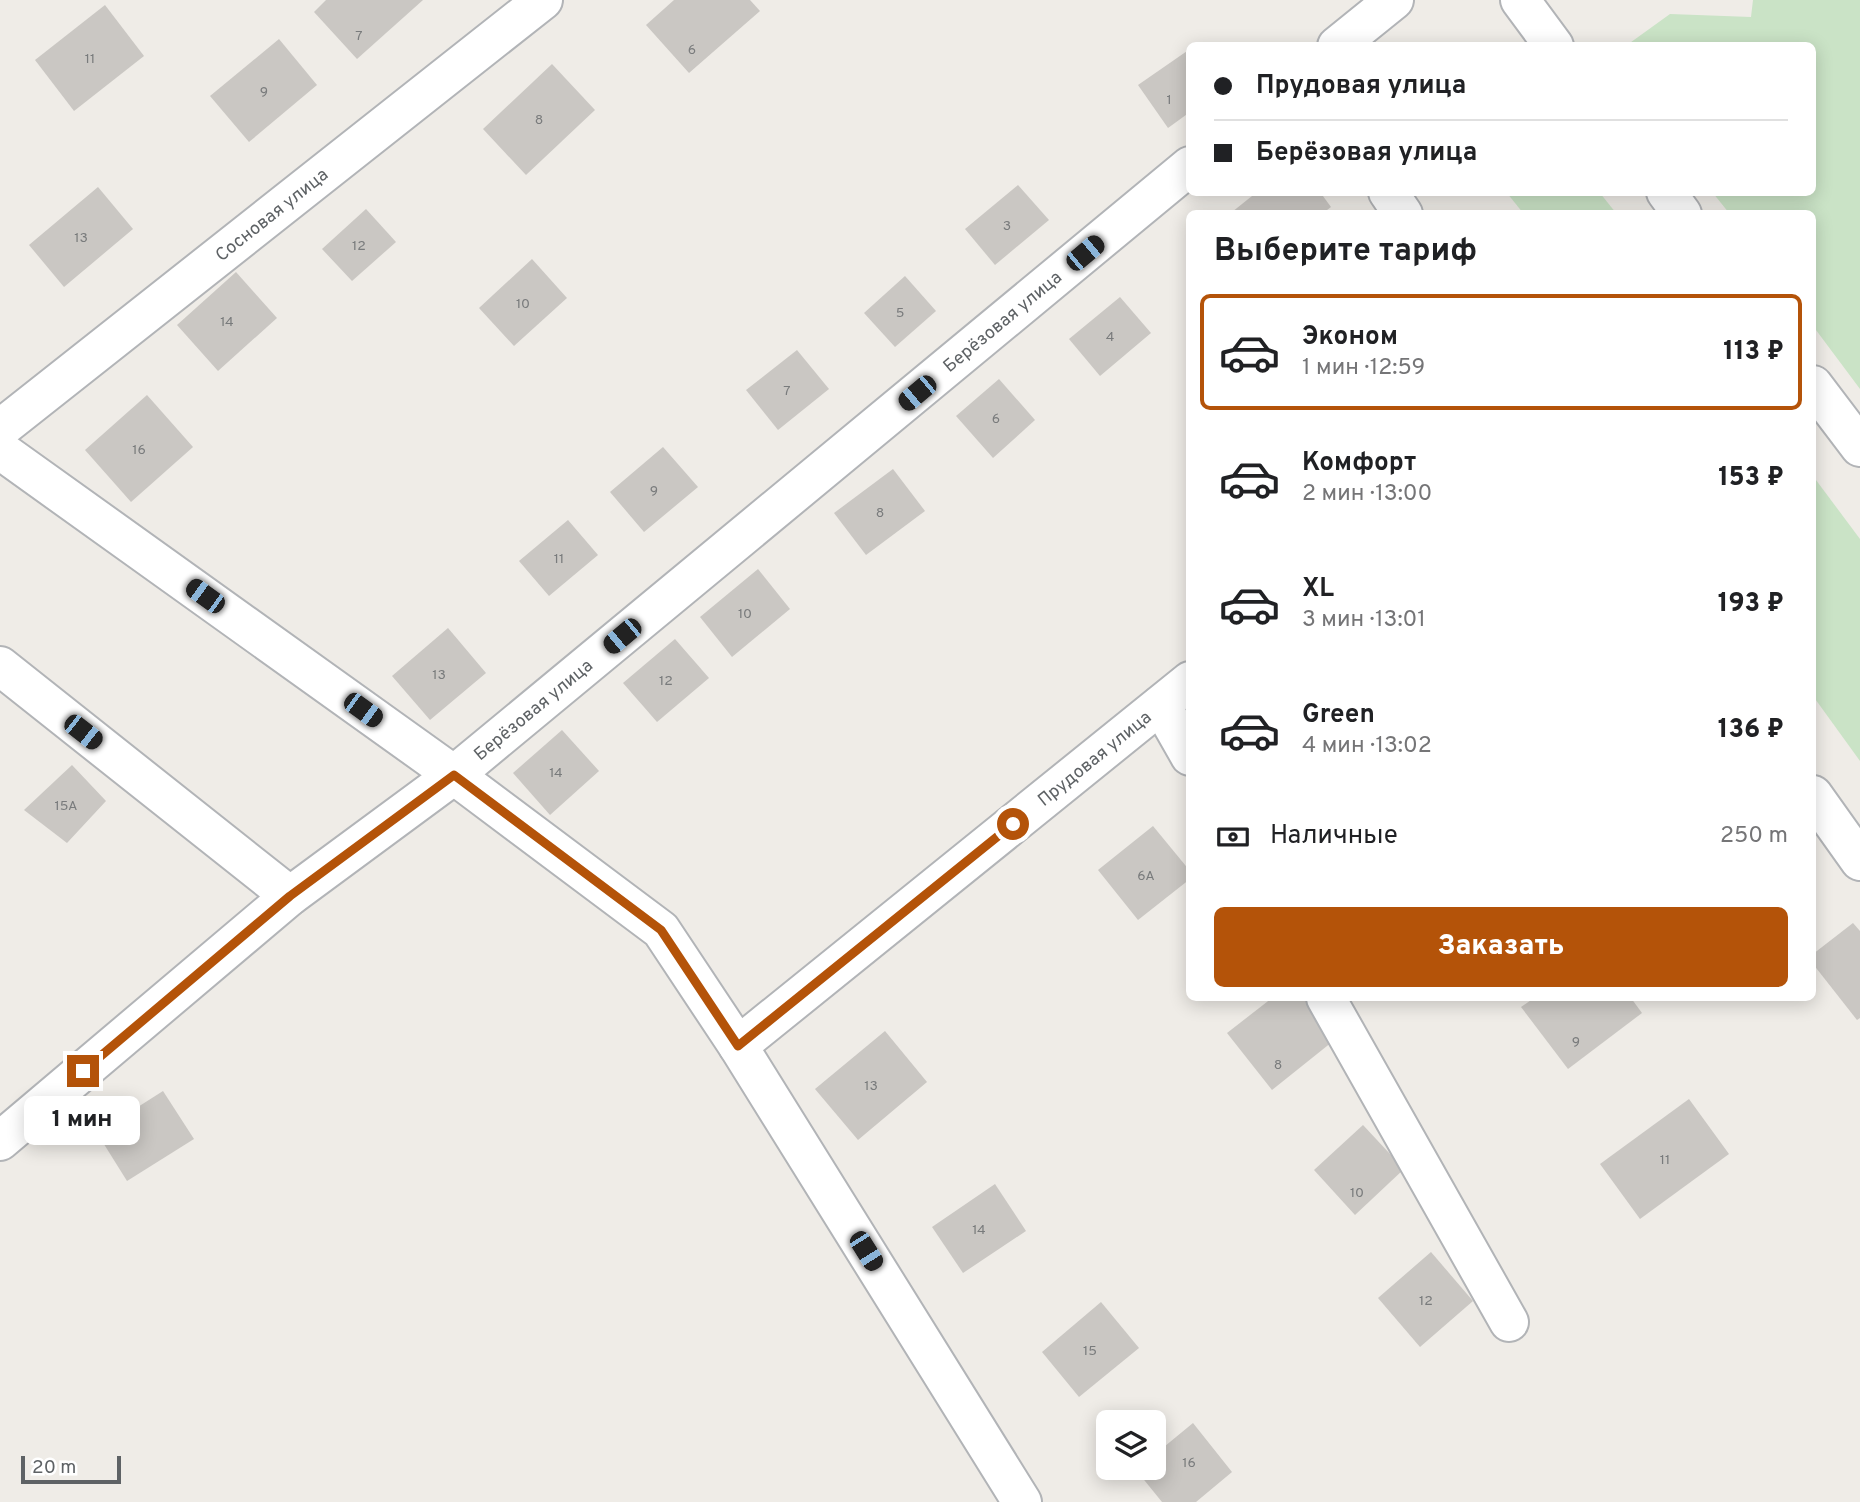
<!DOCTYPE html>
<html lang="ru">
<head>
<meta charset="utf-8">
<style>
	:root { --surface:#fff; --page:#f6f6f6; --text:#202124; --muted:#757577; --line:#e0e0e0; --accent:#b45309 }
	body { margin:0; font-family:Overpass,sans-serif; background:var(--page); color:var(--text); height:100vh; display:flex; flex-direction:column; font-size:26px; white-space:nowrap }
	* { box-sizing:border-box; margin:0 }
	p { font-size:23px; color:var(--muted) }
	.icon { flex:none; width:38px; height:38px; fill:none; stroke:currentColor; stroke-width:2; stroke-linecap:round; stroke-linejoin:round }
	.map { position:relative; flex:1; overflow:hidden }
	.panel { position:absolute; left:1186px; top:210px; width:630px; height:791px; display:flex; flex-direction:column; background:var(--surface); border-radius:10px; box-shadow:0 4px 18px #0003 }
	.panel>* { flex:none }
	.hud { position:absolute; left:1186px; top:42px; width:630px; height:154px; border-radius:10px; box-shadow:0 4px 18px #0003; display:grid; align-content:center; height:154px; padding:0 28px; background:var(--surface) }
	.tools { position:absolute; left:1096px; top:1410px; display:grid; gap:14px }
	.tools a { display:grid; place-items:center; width:70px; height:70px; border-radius:10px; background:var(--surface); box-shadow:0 4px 18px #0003; font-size:35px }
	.scale { position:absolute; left:21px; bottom:18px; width:100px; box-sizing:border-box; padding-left:7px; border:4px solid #5e6265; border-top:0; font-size:19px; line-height:24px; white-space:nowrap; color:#5e6265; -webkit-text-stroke:5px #fff; paint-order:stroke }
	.end { position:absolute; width:32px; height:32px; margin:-16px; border:9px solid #b45309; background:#fff; box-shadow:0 0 0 4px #fff }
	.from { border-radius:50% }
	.bubble { position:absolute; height:49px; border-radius:10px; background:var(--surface); box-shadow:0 4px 18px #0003; font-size:23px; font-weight:800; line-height:49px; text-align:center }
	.car { position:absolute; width:21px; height:42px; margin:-21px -10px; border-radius:9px; box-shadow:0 0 5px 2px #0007; background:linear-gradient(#222 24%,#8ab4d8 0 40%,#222 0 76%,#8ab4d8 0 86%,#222 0) }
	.hud b { display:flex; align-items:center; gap:24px; height:66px; font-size:26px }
	.hud b+b { border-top:2px solid var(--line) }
	.hud i { width:18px; height:18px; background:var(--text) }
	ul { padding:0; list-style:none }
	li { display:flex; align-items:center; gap:21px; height:116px; margin:0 14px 10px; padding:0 14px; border:4px solid transparent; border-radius:10px }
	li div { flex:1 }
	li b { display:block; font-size:26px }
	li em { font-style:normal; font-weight:800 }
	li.selected { border-color:var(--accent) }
	li>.icon { width:63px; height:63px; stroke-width:1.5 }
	h2 { padding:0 28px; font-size:32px; line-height:84px }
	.pay { display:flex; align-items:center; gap:18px; height:77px; padding:0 28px; font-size:26px }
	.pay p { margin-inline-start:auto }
	.button { display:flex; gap:14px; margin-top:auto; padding:14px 28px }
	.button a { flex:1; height:80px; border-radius:10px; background:var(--accent); color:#fff; font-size:28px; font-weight:800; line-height:80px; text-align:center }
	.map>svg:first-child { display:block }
</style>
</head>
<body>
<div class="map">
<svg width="1860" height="1502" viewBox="0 0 1860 1502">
	<rect width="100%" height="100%" fill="#efece7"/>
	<g fill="#cae3c6">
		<path d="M 1753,0 L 1860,0 L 1860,389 L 1813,326 L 1813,214 L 1729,213 L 1713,193 L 1813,192 L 1813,46 L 1627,45 L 1670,14 L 1751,17 Z"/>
		<path d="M 1507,193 L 1600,193 L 1616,213 L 1523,213 Z"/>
		<path d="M 1813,476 L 1860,539 L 1860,761 L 1813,696 Z"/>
	</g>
	<g fill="#cac7c3">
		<path d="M 326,0 L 423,0 L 357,59 L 314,12 Z"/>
		<path d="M 674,0 L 750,0 L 760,11 L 689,73 L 646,25 Z"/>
		<path d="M 105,5 L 144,56 L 74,111 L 35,60 Z"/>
		<path d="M 279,39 L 317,85 L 249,142 L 210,96 Z"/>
		<path d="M 1190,49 L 1190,112 L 1168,128 L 1138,85 Z"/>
		<path d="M 552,64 L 595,110 L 526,175 L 483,129 Z"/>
		<path d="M 1018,185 L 1049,220 L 995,265 L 965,229 Z"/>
		<path d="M 98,187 L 133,229 L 64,287 L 29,245 Z"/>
		<path d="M 1257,192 L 1320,192 L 1331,207 L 1322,214 L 1233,214 L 1232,212 Z"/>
		<path d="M 366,209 L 396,242 L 352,281 L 322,249 Z"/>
		<path d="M 532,259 L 567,298 L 514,346 L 479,308 Z"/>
		<path d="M 236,272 L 277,318 L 218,371 L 177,325 Z"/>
		<path d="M 905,276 L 936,311 L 895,347 L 864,313 Z"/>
		<path d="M 1120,297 L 1151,333 L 1100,376 L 1069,339 Z"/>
		<path d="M 797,350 L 829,389 L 778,430 L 746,390 Z"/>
		<path d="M 999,379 L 1035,420 L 993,458 L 956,416 Z"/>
		<path d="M 147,395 L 193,447 L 131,502 L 85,450 Z"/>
		<path d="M 663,447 L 698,487 L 644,532 L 610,492 Z"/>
		<path d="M 893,469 L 925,511 L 866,555 L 834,513 Z"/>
		<path d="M 568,520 L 598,555 L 549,596 L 519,561 Z"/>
		<path d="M 758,569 L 790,609 L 732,657 L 700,617 Z"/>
		<path d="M 448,628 L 486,673 L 430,720 L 392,676 Z"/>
		<path d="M 675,639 L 709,678 L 657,722 L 623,683 Z"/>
		<path d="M 562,730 L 599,771 L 550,815 L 513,773 Z"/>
		<path d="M 72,765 L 106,801 L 67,843 L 24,810 Z"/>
		<path d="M 1153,826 L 1190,871 L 1190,879 L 1138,920 L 1098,870 Z"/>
		<path d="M 1853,923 L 1860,931 L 1860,1018 L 1857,1020 L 1813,964 L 1813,954 Z"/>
		<path d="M 1272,998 L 1305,998 L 1337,1038 L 1272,1090 L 1227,1033 Z"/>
		<path d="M 1534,998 L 1631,998 L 1642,1013 L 1568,1069 L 1521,1007 Z"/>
		<path d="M 885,1031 L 927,1082 L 858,1140 L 815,1089 Z"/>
		<path d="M 163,1091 L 194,1139 L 127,1181 L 97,1133 Z"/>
		<path d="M 1689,1099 L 1729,1154 L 1640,1219 L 1600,1164 Z"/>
		<path d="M 1363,1125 L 1404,1169 L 1355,1215 L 1314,1170 Z"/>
		<path d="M 995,1184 L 1026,1231 L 963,1273 L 932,1227 Z"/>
		<path d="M 1431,1252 L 1473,1301 L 1420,1347 L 1378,1298 Z"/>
		<path d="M 1101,1302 L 1139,1348 L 1079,1397 L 1042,1352 Z"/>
		<path d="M 1193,1423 L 1232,1472 L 1196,1502 L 1162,1502 L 1136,1470 L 1153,1468 L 1153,1456 Z"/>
	</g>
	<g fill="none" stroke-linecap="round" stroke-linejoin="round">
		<defs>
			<g id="minor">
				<path d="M 1337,46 L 1394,0"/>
				<path d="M 1388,192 L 1403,214"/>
				<path id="s1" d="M 0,429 L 543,0"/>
				<path d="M 0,450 L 454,775 L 661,930 L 738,1046 L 1022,1502"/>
				<path d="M 0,666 L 290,896"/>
				<path d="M 1161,705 L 1190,756"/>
				<path d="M 1813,795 L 1860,861"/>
				<path d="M 1326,998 L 1509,1322"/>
				<path id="s2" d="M 738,1046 L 1190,681"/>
				<path id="s3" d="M 0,1141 L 290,896 L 454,775 L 1190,166"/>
			</g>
			<g id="tertiary">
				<path d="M 1520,0 L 1554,46"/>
				<path d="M 1666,192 L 1682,214"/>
				<path d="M 1813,385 L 1860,447"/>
			</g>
		</defs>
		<use href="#minor" stroke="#b2b4b7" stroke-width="42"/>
		<use href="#tertiary" stroke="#b2b4b7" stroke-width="42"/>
		<use href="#minor" stroke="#fff" stroke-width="38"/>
		<use href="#tertiary" stroke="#fff" stroke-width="38"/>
	</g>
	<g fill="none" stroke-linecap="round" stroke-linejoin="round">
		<path stroke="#b45309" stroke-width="9" d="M 83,1071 L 290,896 L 454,775 L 661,930 L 738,1046 L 1013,824"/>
	</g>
	<g text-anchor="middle" stroke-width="5" stroke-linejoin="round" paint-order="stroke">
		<g font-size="14" fill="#797b7c">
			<text x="359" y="40">7</text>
			<text x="692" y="54">6</text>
			<text x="90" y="63">11</text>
			<text x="264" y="96">9</text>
			<text x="1169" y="104">1</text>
			<text x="539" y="124">8</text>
			<text x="1007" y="230">3</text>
			<text x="81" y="242">13</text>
			<text x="359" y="250">12</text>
			<text x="523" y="308">10</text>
			<text x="900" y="317">5</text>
			<text x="227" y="326">14</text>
			<text x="1110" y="341">4</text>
			<text x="787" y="395">7</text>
			<text x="996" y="423">6</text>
			<text x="139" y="454">16</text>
			<text x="654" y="495">9</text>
			<text x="880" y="517">8</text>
			<text x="559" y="563">11</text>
			<text x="745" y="618">10</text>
			<text x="439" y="679">13</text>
			<text x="666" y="685">12</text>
			<text x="556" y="777">14</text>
			<text x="66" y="810">15А</text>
			<text x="1146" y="880">6А</text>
			<text x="1576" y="1046">9</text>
			<text x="1278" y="1069">8</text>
			<text x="871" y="1090">13</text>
			<text x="1665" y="1164">11</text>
			<text x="1357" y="1197">10</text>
			<text x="979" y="1234">14</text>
			<text x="1426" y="1305">12</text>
			<text x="1090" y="1355">15</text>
			<text x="1189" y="1467">16</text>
		</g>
		<g font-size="18" fill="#5e6265" stroke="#fff">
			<text dy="6" stroke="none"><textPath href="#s1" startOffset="346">Сосновая улица</textPath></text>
			<text dy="6" stroke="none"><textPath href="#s3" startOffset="1295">Берёзовая улица</textPath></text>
			<text dy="6" stroke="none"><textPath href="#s3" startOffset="686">Берёзовая улица</textPath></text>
			<text dy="6" stroke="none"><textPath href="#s2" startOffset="458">Прудовая улица</textPath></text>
		</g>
	</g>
</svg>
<div class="tools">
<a><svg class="icon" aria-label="layers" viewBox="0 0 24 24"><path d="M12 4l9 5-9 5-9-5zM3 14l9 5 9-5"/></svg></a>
</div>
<div class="scale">20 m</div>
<i class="end from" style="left:1013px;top:824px"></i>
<i class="end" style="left:83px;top:1071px"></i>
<div class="bubble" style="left:24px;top:1096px;width:116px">1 мин</div>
<i class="car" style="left:1085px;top:253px;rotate:50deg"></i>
<i class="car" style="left:917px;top:393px;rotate:230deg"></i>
<i class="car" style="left:205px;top:596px;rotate:306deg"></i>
<i class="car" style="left:622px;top:636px;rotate:230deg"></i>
<i class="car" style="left:363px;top:710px;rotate:126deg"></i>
<i class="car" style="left:83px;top:732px;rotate:128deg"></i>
<i class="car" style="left:866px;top:1251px;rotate:148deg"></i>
<div class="hud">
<b><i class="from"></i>Прудовая улица</b>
<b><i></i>Берёзовая улица</b>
</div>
<section class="panel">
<h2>Выберите тариф</h2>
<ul>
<li class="selected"><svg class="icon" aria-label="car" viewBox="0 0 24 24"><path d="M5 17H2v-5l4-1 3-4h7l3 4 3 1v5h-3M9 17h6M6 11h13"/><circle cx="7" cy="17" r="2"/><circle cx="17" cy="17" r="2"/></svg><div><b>Эконом</b><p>1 мин · 12:59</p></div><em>113 ₽</em></li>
<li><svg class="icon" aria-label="car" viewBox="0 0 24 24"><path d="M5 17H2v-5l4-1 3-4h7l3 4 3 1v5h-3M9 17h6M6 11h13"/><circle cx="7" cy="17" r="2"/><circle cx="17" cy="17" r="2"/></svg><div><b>Комфорт</b><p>2 мин · 13:00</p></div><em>153 ₽</em></li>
<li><svg class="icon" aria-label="car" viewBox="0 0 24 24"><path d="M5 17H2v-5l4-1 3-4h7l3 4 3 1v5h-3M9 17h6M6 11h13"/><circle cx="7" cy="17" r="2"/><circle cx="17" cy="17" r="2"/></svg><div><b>XL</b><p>3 мин · 13:01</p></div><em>193 ₽</em></li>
<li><svg class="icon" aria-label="car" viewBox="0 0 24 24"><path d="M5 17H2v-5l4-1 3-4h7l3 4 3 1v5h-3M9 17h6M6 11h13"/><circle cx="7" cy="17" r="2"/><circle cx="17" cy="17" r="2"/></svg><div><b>Green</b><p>4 мин · 13:02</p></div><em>136 ₽</em></li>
</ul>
<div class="pay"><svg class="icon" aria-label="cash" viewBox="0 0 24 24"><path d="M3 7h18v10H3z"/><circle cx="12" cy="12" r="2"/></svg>Наличные<p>250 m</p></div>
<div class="button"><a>Заказать</a></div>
</section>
</div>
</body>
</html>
